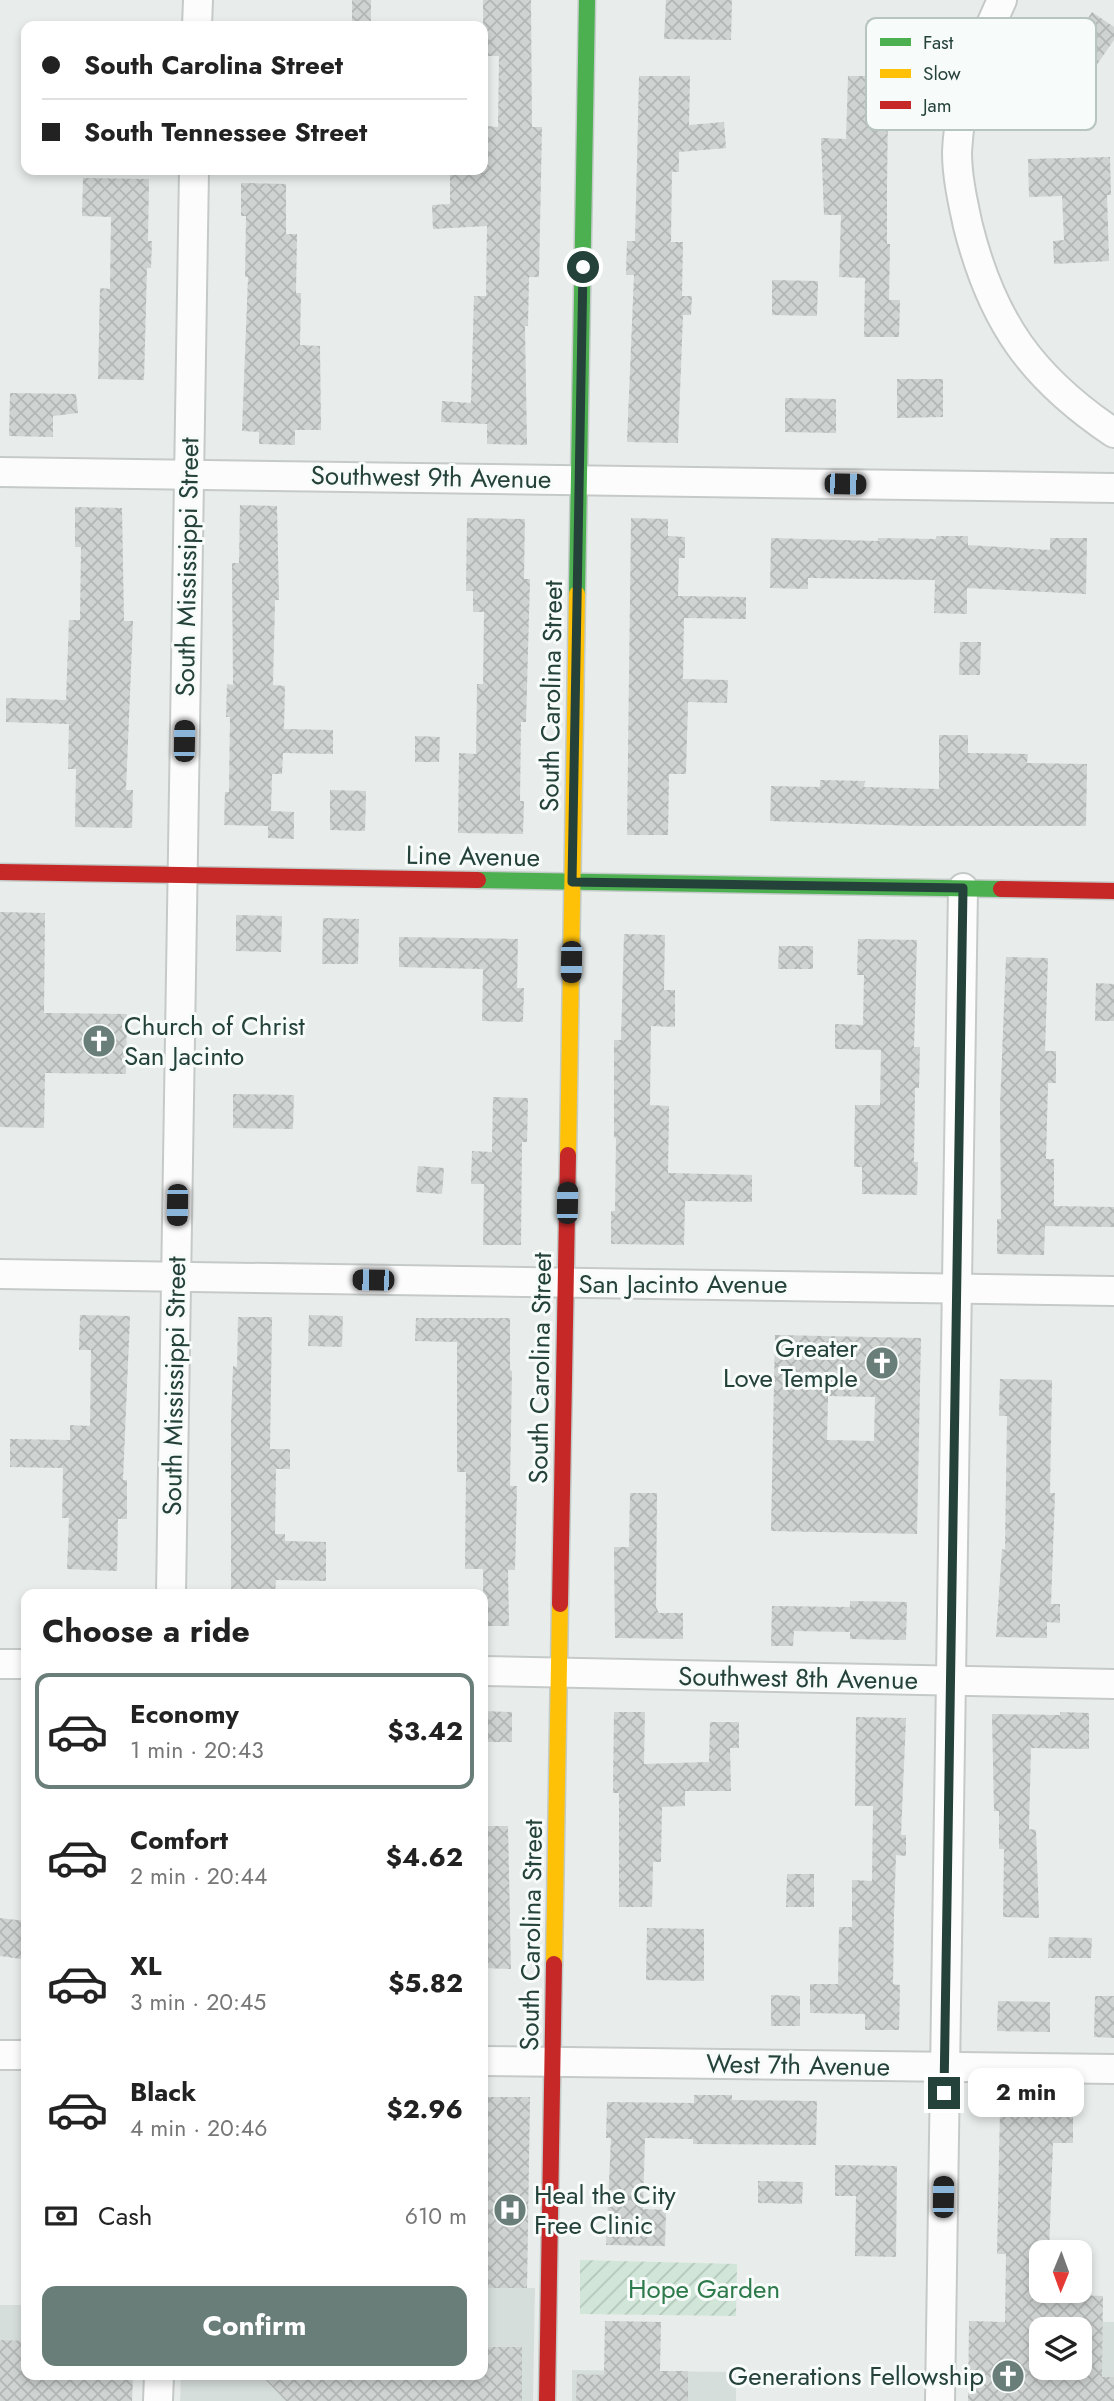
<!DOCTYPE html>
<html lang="en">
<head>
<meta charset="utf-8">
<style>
	:root { --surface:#fff; --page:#f6f6f6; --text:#222; --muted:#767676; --line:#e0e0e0; --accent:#697e78 }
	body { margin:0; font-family:Jost,sans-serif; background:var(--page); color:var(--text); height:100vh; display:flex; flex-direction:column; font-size:26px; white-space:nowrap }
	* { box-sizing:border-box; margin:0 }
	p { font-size:23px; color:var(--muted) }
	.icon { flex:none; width:38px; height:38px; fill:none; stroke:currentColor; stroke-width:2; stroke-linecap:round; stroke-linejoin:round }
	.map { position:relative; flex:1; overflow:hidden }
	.side { position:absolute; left:21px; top:1589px; width:467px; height:791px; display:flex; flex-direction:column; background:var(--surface); border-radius:14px; box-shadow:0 4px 10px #0003 }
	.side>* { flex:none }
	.banner { position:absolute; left:21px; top:21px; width:467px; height:154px; border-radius:14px; box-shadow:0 4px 10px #0003; display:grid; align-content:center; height:154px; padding:0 21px; background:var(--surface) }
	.needle { width:46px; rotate:181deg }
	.buttons { position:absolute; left:1029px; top:2240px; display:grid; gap:14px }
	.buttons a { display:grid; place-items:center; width:63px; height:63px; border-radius:14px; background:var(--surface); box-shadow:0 4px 10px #0003; font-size:35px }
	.end { position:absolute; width:32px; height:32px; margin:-16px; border:9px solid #24423a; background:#fff; box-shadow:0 0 0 4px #fff }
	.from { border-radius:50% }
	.bubble { position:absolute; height:49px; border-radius:14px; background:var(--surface); box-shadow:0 4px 10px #0003; font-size:23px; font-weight:700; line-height:49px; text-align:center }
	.car { position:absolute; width:21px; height:42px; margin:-21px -10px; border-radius:9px; box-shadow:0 0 5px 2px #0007; background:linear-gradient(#222 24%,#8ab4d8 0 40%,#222 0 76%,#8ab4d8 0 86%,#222 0) }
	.banner b { display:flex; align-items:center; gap:24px; height:66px; font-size:26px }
	.banner b+b { border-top:2px solid var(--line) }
	.banner i { width:18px; height:18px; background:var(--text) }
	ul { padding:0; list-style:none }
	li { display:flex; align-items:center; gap:21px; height:116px; margin:0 14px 10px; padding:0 7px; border:4px solid transparent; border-radius:14px }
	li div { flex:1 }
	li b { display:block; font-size:26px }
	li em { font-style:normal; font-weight:700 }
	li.active { border-color:var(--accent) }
	li>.icon { width:63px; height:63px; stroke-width:1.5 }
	h2 { padding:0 21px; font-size:32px; line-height:84px }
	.pay { display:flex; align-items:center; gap:18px; height:77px; padding:0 21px; font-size:26px }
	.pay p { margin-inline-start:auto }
	.button { display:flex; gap:14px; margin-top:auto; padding:14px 21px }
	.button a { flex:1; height:80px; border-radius:14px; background:var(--accent); color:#fff; font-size:28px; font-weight:700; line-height:80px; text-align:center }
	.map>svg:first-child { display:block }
</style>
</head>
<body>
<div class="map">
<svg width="1114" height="2401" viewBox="0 0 1114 2401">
	<defs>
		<pattern id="garden-furrows" width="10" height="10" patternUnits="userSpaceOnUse" patternTransform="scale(1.75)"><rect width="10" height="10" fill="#d1e6d8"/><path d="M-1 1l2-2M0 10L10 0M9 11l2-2" fill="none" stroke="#b3c6ba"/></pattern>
		<pattern id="building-cross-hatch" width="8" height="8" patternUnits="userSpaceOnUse" patternTransform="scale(1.75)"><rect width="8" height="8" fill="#cfd4d2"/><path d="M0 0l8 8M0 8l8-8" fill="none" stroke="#b2b7b5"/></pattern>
	</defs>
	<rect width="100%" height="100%" fill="#e8edeb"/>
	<g fill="#d6dedb">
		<path d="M 483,2287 L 535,2288 L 533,2401 L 363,2401 L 363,2375 L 483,2375 Z"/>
		<path d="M 0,2305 L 26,2305 L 26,2375 L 133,2375 L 132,2401 L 0,2401 Z"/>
		<path d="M 1059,2321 L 1114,2322 L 1114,2401 L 1057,2401 L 1058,2368 L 1080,2368 L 1080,2329 L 1059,2329 Z"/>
		<path d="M 572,2370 L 736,2372 L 736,2401 L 572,2401 Z"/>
		<path d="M 181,2375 L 346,2375 L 346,2401 L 180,2401 Z"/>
	</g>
	<path fill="url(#garden-furrows)" d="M 580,2260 L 737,2264 L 736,2316 L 580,2314 Z"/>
	<g fill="url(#building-cross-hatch)" fill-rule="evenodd">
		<rect x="352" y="0" width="19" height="26"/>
		<path d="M 483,0 L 531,0 L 532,127 L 542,127 L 539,277 L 529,277 L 528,326 L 525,326 L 527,445 L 487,444 L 487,424 L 441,422 L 442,401 L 471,403 L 474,296 L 486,296 L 487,226 L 433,229 L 432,205 L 450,204 L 450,170 L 485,170 L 486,126 L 498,127 L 499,56 L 483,56 Z"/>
		<path d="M 666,0 L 732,0 L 731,40 L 664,39 Z"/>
		<path d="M 1092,12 L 1114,27 L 1114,40 L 1096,66 L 1068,48 Z"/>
		<path d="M 867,20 L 904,21 L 903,61 L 895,61 L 894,114 L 888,114 L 887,186 L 887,244 L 890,244 L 889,300 L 900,300 L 899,337 L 864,337 L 865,278 L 839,277 L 841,215 L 824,215 L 821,138 L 846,139 L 848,76 L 866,76 Z"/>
		<path d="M 639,76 L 690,76 L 689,125 L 724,122 L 726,148 L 679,152 L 679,172 L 672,172 L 671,242 L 683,242 L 682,296 L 692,296 L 691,315 L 683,315 L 678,443 L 627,442 L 634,275 L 626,275 L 627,241 L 635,241 Z"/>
		<path d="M 1110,157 L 1111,195 L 1107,195 L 1109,261 L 1054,264 L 1053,241 L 1064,240 L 1062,196 L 1029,197 L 1028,159 Z"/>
		<path d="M 83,178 L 149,179 L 148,241 L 152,241 L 151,268 L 147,268 L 144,380 L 98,379 L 100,288 L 110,289 L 111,217 L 82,216 Z"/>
		<path d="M 241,183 L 286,184 L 286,234 L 297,234 L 296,293 L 301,293 L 300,345 L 320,346 L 321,430 L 295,430 L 295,445 L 259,444 L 259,432 L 242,431 L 248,277 L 245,277 L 246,216 L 241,216 Z"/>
		<path d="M 772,280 L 818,281 L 817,316 L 772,315 Z"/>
		<path d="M 897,379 L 943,379 L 943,417 L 897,418 Z"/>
		<path d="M 10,393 L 76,394 L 78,413 L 53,416 L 53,437 L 9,436 Z"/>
		<path d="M 785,398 L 836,399 L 836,433 L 785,432 Z"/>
		<path d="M 240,505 L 277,506 L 279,600 L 275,600 L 273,685 L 285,686 L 284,729 L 333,730 L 333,754 L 283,753 L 282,774 L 272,774 L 271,811 L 294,812 L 294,839 L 268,838 L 268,826 L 224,825 L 225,792 L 229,792 L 230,717 L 226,717 L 227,684 L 233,685 L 232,563 L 239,563 Z"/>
		<path d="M 75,507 L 122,508 L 124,621 L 133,621 L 126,790 L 133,790 L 132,828 L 75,827 L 76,769 L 68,769 L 69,724 L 6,722 L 6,698 L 66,700 L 69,620 L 80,620 L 81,547 L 75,547 Z"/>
		<path d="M 467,518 L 525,519 L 524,579 L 530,579 L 526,722 L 521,722 L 520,801 L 524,801 L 523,834 L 458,833 L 459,753 L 476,754 L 477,684 L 483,684 L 484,612 L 473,612 L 473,591 L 466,591 Z"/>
		<path d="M 631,518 L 668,519 L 668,536 L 685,537 L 685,558 L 679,558 L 678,596 L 746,597 L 746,619 L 684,618 L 683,679 L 728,680 L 727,703 L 688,702 L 686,774 L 669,774 L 668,835 L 627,835 Z"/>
		<path d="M 936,536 L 968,536 L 968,545 L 1050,550 L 1050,538 L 1087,538 L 1086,594 L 967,588 L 967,614 L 934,613 L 935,580 L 808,578 L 808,589 L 770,588 L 771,538 L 878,541 L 878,538 L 936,539 Z"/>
		<path d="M 960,642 L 981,642 L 980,675 L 959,675 Z"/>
		<path d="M 939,735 L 968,735 L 968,753 L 1028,754 L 1027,763 L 1087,764 L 1086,826 L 916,826 L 770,821 L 771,786 L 820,787 L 820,780 L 865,781 L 864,787 L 939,789 Z"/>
		<path d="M 415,736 L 440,737 L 439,762 L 415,762 Z"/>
		<path d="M 330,790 L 366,791 L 365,831 L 330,830 Z"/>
		<path d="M 0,912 L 45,913 L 44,1013 L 127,1014 L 126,1074 L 45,1073 L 44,1128 L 0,1127 Z"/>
		<path d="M 236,915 L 282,916 L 281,952 L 236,951 Z"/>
		<path d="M 323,918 L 359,919 L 358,964 L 322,964 Z"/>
		<path d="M 624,934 L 665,935 L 664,990 L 675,990 L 675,1027 L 651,1026 L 650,1105 L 669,1106 L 668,1173 L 752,1175 L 752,1202 L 685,1201 L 684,1245 L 611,1244 L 611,1211 L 615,1211 L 616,1138 L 614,1137 L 614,1040 L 621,1040 Z"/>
		<path d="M 399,937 L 518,939 L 517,988 L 524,988 L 523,1022 L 482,1021 L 483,969 L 399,967 Z"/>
		<path d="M 858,939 L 917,940 L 914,1047 L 920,1047 L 919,1088 L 915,1088 L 914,1162 L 918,1162 L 917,1195 L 862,1194 L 862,1167 L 854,1167 L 855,1105 L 880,1105 L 881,1050 L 835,1049 L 835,1024 L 863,1025 L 864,975 L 857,975 Z"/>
		<path d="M 779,946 L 813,946 L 813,969 L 778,969 Z"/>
		<path d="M 1006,957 L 1048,958 L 1045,1051 L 1056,1051 L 1056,1083 L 1048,1083 L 1046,1159 L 1054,1159 L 1054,1206 L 1114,1207 L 1114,1227 L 1045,1226 L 1044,1255 L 997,1254 L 997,1219 L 1001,1219 L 1000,1106 Z"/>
		<path d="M 1096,983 L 1114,984 L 1114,1021 L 1095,1021 Z"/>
		<path d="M 233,1094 L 294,1095 L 293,1129 L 233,1128 Z"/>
		<path d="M 493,1097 L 528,1098 L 527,1142 L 522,1142 L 521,1245 L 483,1245 L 484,1184 L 471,1184 L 472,1151 L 492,1152 Z"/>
		<path d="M 418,1166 L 444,1168 L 442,1194 L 416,1192 Z"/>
		<path d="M 80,1315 L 130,1316 L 123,1480 L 127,1480 L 127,1519 L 118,1519 L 117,1571 L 67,1569 L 69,1518 L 62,1518 L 63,1468 L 10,1467 L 10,1439 L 70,1440 L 70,1425 L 90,1426 L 91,1350 L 79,1350 Z"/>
		<path d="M 309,1315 L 343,1316 L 342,1347 L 308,1346 Z"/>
		<path d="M 238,1317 L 272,1317 L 270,1449 L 290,1449 L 290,1469 L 276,1469 L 275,1534 L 285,1534 L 285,1541 L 326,1542 L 326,1581 L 276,1580 L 275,1594 L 231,1594 L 231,1422 L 233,1366 L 237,1367 Z"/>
		<path d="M 416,1318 L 510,1318 L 510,1370 L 512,1371 L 510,1486 L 517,1486 L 515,1570 L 508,1570 L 509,1626 L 483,1626 L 483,1569 L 465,1569 L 466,1472 L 457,1472 L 457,1342 L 415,1341 Z"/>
		<path d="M 775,1335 L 921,1338 L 917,1534 L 771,1531 ZM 828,1396 L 875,1397 L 874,1441 L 827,1440 Z"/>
		<path d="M 1000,1379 L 1052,1380 L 1050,1493 L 1055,1493 L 1051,1604 L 1060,1604 L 1060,1623 L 1047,1622 L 1047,1638 L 996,1637 L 1002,1549 L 1005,1550 L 1007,1416 L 999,1416 Z"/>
		<path d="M 630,1493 L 657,1493 L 656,1607 L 659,1613 L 683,1613 L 683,1639 L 615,1638 L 614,1547 L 629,1547 Z"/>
		<path d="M 850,1601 L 907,1602 L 906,1640 L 850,1639 L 850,1632 L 794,1631 L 793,1646 L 771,1646 L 772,1606 L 850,1607 Z"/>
		<path d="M 483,1711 L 512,1712 L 512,1742 L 483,1742 Z"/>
		<path d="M 614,1712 L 645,1712 L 644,1764 L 709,1762 L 710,1722 L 739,1722 L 739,1748 L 730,1748 L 731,1791 L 685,1791 L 685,1806 L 662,1807 L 661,1862 L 653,1862 L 652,1907 L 619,1907 L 619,1793 L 613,1793 Z"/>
		<path d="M 1060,1712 L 1089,1713 L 1089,1749 L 1031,1748 L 1029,1829 L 1036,1830 L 1039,1918 L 1003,1917 L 1004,1849 L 999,1849 L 999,1811 L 994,1811 L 992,1714 L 1060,1715 Z"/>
		<path d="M 856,1717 L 906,1718 L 901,1835 L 906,1835 L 906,1856 L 896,1855 L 894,1916 L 893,1984 L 900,1985 L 899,2030 L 865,2030 L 865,2014 L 810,2013 L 810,1984 L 838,1984 L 839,1927 L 852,1927 L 852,1880 L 872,1881 L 873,1806 L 855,1806 Z"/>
		<path d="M 483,1826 L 508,1826 L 511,1969 L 483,1968 Z"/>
		<path d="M 787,1874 L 814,1874 L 814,1907 L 786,1907 Z"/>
		<path d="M 0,1918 L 25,1921 L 21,1959 L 0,1956 Z"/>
		<path d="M 647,1928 L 704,1929 L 704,1981 L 646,1980 Z"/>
		<path d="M 1049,1937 L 1092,1938 L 1091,1958 L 1048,1958 Z"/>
		<path d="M 771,1995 L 800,1996 L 800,2026 L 771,2026 Z"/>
		<path d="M 1095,1996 L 1114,1996 L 1114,2038 L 1094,2037 Z"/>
		<path d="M 998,2001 L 1050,2002 L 1050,2032 L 997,2031 Z"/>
		<path d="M 694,2095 L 732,2095 L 732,2100 L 817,2101 L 816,2145 L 693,2144 L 693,2139 L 645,2138 L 643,2209 L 666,2210 L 665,2246 L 606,2245 L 611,2138 L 606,2138 L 607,2102 L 694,2103 Z"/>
		<path d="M 483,2097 L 530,2097 L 527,2288 L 483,2288 Z"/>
		<path d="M 1000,2111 L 1073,2113 L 1073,2143 L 1053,2143 L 1049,2252 L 1041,2252 L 1041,2291 L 1074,2291 L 1074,2295 L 1103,2296 L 1102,2377 L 1114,2377 L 1114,2401 L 968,2401 L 969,2321 L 1005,2322 L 1006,2254 L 997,2254 ZM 1041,2329 L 1080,2329 L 1080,2368 L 1041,2368 Z"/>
		<path d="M 835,2165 L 897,2166 L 896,2257 L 855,2256 L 856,2196 L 835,2196 Z"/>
		<path d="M 758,2181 L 803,2182 L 802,2204 L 758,2203 Z"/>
		<path d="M 605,2321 L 661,2322 L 660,2371 L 688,2371 L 688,2401 L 576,2401 L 577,2374 L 604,2375 Z"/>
		<path d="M 0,2340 L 26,2341 L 26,2375 L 133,2375 L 132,2401 L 0,2401 Z"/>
		<path d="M 483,2347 L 522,2347 L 522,2401 L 286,2401 L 261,2375 L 483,2375 Z"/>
	</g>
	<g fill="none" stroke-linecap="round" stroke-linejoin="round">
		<defs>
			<g id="street">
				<path d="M 1002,0 C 980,47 959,100 957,152 C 957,177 963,203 968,226 C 992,322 1032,378 1114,433"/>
				<path d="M 197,26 L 198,0"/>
				<path d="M 0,472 L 1114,488"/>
				<path d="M 0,1274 L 1114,1291"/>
				<path d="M 171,1594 L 194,170"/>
				<path d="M 0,1664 L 26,1664"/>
				<path d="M 483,1671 L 1114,1684"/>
				<path d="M 0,2055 L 26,2055"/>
				<path d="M 483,2061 L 1114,2069"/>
				<path d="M 158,2401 L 159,2375"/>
				<path d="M 940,2401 L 963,888"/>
			</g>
			<g id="fast">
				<path d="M 577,594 L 587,0"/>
				<path d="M 478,880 L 1001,889"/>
			</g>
			<g id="slow">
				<path d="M 568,1155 L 577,594"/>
				<path d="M 554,1964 L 560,1604"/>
			</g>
			<g id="jam">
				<path d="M 0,872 L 478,880"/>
				<path d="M 1001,889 L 1114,891"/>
				<path d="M 560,1604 L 568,1155"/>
				<path d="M 547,2401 L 554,1964"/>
			</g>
		</defs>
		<use href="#street" stroke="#c5cac8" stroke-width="32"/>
		<use href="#fast" stroke="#c3cbc8" stroke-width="19"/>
		<use href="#slow" stroke="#c3cbc8" stroke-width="19"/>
		<use href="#jam" stroke="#c3cbc8" stroke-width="19"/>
		<use href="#street" stroke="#fcfcfc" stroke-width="28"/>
		<use href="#fast" stroke="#4caf50" stroke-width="16"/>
		<use href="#slow" stroke="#ffc107" stroke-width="16"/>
		<use href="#jam" stroke="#c62828" stroke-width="16"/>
	</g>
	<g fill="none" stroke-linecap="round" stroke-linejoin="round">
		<path stroke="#24423a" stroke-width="9" d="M 583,267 L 572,882 L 963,888 L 944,2093"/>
	</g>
	<defs>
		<symbol id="church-disc" viewBox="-11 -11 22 22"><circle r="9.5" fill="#697e78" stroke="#f7fbf9"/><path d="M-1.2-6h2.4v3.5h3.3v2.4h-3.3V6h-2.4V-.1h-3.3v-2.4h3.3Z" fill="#fff"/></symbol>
		<symbol id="hospital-disc" viewBox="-11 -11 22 22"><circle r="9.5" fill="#697e78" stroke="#f7fbf9"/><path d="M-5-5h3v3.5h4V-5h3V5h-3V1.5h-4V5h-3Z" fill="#fff"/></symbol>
	</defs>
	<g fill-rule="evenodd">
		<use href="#church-disc" x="80" y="1022" width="38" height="38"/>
		<use href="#church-disc" x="863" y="1344" width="38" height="38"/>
		<use href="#hospital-disc" x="491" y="2191" width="38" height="38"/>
		<use href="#church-disc" x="989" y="2357" width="38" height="38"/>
	</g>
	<g text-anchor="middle" stroke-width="6" stroke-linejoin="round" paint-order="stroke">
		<g font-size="26" fill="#24423a" stroke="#f7fbf9">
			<text transform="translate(431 477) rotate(1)" y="9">Southwest 9th Avenue</text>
			<text transform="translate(187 567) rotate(-89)" y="9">South Mississippi Street</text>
			<text transform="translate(551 696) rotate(-89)" y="9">South Carolina Street</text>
			<text transform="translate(473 856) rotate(1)" y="9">Line Avenue</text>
			<text x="683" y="1293">San Jacinto Avenue</text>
			<text transform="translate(540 1368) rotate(-89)" y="9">South Carolina Street</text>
			<text transform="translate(174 1386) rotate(-89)" y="9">South Mississippi Street</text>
			<text transform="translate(798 1678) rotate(1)" y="9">Southwest 8th Avenue</text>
			<text transform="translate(531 1935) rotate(-89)" y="9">South Carolina Street</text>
			<text transform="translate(798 2065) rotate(1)" y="9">West 7th Avenue</text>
		</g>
		<g font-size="26" fill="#24423a" stroke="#f7fbf9" text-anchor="start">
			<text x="124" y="1035">Church of Christ<tspan x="124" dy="30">San Jacinto</tspan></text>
			<text x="858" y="1357" text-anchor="end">Greater<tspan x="858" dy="30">Love Temple</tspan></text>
			<text x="534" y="2204">Heal the City<tspan x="534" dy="30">Free Clinic</tspan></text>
			<text x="984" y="2385" text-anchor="end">Generations Fellowship</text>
		</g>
		<g font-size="26" fill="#2d7a4b" stroke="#f7fbf9">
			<text x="704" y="2298">Hope Garden</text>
		</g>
	</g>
	<rect x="866" y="18" width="230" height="112" rx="10" fill="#f7fbf9" stroke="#b8c4c0" stroke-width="2"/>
	<rect x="880" y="38" width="31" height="8" fill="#4caf50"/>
	<rect x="880" y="69" width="31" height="9" fill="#ffc107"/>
	<rect x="880" y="101" width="31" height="8" fill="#c62828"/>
	<g font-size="19" fill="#24423a">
		<text x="923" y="49">Fast</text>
		<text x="923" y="80">Slow</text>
		<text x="923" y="112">Jam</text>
	</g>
</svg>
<div class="buttons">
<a><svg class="needle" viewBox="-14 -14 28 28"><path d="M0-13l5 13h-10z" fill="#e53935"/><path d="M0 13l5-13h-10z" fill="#767676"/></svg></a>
<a><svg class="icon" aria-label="layers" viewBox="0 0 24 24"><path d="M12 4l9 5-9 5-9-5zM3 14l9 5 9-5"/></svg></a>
</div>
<i class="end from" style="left:583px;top:267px"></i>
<i class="end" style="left:944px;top:2093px"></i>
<div class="bubble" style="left:968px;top:2068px;width:116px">2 min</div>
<i class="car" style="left:845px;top:484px;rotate:91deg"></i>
<i class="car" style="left:184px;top:741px;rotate:1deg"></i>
<i class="car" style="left:571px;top:962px;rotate:181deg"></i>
<i class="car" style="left:567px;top:1203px;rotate:1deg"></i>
<i class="car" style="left:177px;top:1205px;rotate:181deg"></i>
<i class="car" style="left:373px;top:1280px;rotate:271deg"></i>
<i class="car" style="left:943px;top:2197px;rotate:1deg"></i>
<div class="banner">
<b><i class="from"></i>South Carolina Street</b>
<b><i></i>South Tennessee Street</b>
</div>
<section class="side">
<h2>Choose a ride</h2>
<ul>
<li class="active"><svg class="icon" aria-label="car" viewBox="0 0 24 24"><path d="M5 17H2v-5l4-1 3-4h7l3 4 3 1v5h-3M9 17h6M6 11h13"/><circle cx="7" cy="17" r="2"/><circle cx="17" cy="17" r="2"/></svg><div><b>Economy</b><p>1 min · 20:43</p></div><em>$3.42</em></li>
<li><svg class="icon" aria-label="car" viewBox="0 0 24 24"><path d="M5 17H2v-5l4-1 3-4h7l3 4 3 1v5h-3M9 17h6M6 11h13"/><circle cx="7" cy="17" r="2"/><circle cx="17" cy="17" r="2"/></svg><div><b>Comfort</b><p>2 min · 20:44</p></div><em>$4.62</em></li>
<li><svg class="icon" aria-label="car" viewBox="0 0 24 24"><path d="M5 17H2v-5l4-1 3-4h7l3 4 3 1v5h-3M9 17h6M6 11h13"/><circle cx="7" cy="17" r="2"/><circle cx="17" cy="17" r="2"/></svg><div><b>XL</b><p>3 min · 20:45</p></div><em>$5.82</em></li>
<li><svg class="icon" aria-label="car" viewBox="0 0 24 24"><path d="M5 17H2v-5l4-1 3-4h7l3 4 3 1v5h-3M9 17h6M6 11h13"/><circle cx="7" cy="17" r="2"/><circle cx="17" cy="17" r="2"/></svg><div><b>Black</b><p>4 min · 20:46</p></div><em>$2.96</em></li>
</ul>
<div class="pay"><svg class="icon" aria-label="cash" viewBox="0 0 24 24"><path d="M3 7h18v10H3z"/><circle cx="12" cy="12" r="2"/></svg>Cash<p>610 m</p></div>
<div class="button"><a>Confirm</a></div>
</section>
</div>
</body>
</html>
